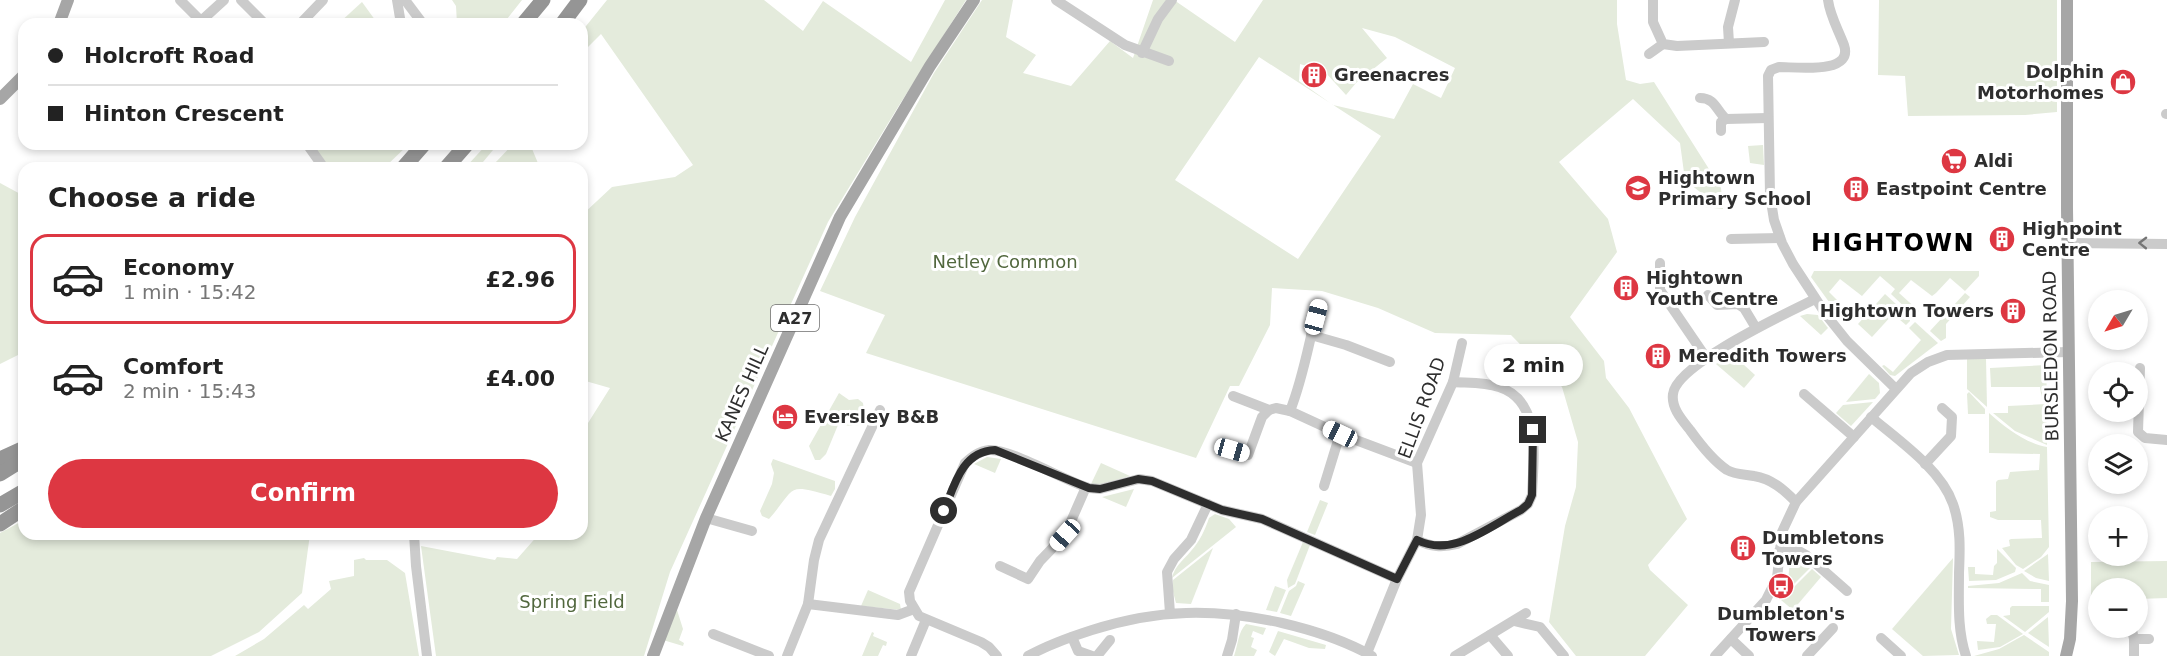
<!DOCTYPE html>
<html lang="en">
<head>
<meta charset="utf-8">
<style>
	:root { --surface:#fff; --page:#f2f2f2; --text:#222; --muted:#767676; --line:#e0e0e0; --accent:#dd3742 }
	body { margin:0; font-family:"DejaVu Sans",sans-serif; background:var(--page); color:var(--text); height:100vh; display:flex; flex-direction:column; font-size:22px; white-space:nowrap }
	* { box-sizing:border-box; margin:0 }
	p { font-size:20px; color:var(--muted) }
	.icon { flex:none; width:33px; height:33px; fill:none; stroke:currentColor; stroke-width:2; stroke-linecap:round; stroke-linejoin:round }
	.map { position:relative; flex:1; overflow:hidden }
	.details { position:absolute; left:18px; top:162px; width:570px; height:378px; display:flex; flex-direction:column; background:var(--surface); border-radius:18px; box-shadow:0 3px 9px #0003 }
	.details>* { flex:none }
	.guide { position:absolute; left:18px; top:18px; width:570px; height:132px; border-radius:18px; box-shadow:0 3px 9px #0003; display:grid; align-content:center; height:132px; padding:0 30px; background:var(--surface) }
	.needle { width:39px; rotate:232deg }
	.controls { position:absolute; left:2088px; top:290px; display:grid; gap:12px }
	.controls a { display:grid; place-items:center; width:60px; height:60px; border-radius:50%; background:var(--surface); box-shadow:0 3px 9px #0003; font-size:30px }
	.end { position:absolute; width:27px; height:27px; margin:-14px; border:8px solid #2e2e2e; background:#fff; box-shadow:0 0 0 3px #fff }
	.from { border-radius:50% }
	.bubble { position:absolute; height:42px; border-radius:21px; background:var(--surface); box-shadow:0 3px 9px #0003; font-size:20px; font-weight:700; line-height:42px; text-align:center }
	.car { position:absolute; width:18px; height:36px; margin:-18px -9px; border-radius:8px; box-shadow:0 0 4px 2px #0007; background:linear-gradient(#fff 24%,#345 0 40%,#fff 0 76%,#345 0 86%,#fff 0) }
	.guide b { display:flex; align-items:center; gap:21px; height:57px; font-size:22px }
	.guide b+b { border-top:2px solid var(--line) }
	.guide i { width:15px; height:15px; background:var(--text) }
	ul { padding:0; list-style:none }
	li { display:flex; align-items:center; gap:18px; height:90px; margin:0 12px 9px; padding:0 18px; border:3px solid transparent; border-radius:18px }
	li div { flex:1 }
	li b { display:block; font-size:22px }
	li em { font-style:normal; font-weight:700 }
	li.on { border-color:var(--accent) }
	li>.icon { width:54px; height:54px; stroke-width:1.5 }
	h2 { padding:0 30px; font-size:27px; line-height:72px }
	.primary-button { display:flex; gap:12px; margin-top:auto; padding:12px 30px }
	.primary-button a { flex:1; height:69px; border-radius:36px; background:var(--accent); color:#fff; font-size:24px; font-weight:700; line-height:69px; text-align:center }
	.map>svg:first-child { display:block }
</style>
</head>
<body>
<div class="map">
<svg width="2167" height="656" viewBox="0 0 2167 656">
	<rect width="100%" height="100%" fill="#fff"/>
	<g fill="#e4ebdc" fill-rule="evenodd">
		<path d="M 452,0 L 522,0 L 503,24 L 457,24 L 456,6 Z"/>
		<path d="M 607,0 L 764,0 L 803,31 L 823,1 L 911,62 L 945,0 L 966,0 L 898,107 L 828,222 L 670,572 L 644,656 L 436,656 L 421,546 L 495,560 L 497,557 L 517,559 L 539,534 L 582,534 L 582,438 L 588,423 L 610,388 L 582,380 L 582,215 L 612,187 L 675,177 L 693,165 L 601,34 L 582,53 L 582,31 Z"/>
		<path d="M 982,0 L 1013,0 L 1006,37 L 1036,55 L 1023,73 L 1071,86 L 1110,41 L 1133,58 L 1153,0 L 1174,0 L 1235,42 L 1263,0 L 1617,0 L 1617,24 L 1626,80 L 1640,84 L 1654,82 L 1721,188 L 1723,209 L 1704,207 L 1705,196 L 1685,180 L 1680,143 L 1633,99 L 1559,162 L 1608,219 L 1617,252 L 1570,317 L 1604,361 L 1606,378 L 1629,408 L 1687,519 L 1648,565 L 1650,570 L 1688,605 L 1645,656 L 1576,656 L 1549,622 L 1565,526 L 1576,487 L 1578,442 L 1562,387 L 1511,335 L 1435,333 L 1378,308 L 1322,291 L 1272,288 L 1270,325 L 1239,386 L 1230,386 L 1196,458 L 866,353 L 885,315 L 820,291 L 855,217 L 934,73 ZM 1362,28 L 1395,37 L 1455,68 L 1441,98 L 1413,84 L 1394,119 L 1333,105 L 1299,81 L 1300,64 L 1325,72 L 1346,95 L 1356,83 L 1387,58 ZM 1259,57 L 1381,136 L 1298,259 L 1175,180 Z"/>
		<path d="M 1879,0 L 2057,0 L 2057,112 L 2025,115 L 1908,116 L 1905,76 L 1878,75 Z"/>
		<path d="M 362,2 L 378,24 L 338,24 Z"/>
		<path d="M 312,144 L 409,144 L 384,168 L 330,168 Z"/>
		<path d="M 487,144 L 498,144 L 478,168 L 465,168 Z"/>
		<path d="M 513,144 L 530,144 L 540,168 L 498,168 L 495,163 Z"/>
		<path d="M 1763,145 L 1764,165 L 1750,163 L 1748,146 Z"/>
		<path d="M 0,183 L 24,196 L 24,352 L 0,364 Z"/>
		<path d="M 1814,271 L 1979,271 L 1979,276 L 1965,291 L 1950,278 L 1936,293 L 1932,296 L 1911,280 L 1899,293 L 1919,311 L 1914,316 L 1891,294 L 1895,289 L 1880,276 L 1862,296 L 1840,279 L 1829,292 L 1847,310 L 1842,320 L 1811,277 Z"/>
		<path d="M 1965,293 L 1970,297 L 1946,324 L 1946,338 L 1941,341 L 1930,331 Z"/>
		<path d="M 1885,294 L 1909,316 L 1910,321 L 1906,325 L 1893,314 L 1872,337 L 1858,324 Z"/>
		<path d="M 1807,314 L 1818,315 L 1828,328 L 1821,335 L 1800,316 Z"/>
		<path d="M 1915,322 L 1938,343 L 1895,376 L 1890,375 L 1882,366 L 1884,365 L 1893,372 L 1921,340 L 1909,328 Z"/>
		<path d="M 1732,354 L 1755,375 L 1744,388 L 1716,364 Z"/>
		<path d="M 1986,358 L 1987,407 L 1967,389 L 1967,359 Z"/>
		<path d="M 2046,365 L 2047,400 L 2042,400 L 2040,387 L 1991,387 L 1990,368 Z"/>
		<path d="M 1869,374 L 1879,383 L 1880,393 L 1875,399 L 1846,402 Z"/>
		<path d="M 1969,392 L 1985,409 L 1985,414 L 1968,414 L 1967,394 Z"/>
		<path d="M 839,393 L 849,400 L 858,399 L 863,403 L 864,411 L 868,418 L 866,423 L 855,426 L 838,425 L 826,454 L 820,460 L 815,460 L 809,446 Z"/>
		<path d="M 1873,402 L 1851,426 L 1836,413 L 1843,405 Z"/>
		<path d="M 2046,404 L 2047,445 L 2015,431 L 1993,413 L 2008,413 L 2008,406 Z"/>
		<path d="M 1989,413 C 2006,428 2025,443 2047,447 L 2049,547 L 2041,557 L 2023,569 L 2016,565 L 2002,548 L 2010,546 L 2009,540 L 2011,539 L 2042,538 L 2041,520 L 1998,520 L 1990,517 L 1990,512 L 1996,511 L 1996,482 L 1998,480 L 2008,479 L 2010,472 L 2039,470 L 2040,454 L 1989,453 Z"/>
		<path d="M 987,457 L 1001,459 L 995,473 L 974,464 Z"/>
		<path d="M 773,459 L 835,481 L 835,489 L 831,496 C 785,483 797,487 769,519 L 762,516 L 760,511 L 772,484 L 774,473 L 771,464 Z"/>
		<path d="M 1101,463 L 1130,476 L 1101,484 L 1091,484 Z"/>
		<path d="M 1134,489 L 1126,507 L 1102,497 Z"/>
		<path d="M 1320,500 L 1328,503 L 1315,535 L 1307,532 Z"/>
		<path d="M 1215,514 L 1229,519 L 1236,527 L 1172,578 C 1175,565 1183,561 1191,551 C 1200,541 1205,530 1209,518 Z"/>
		<path d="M 24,520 L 24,534 L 310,534 L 302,593 L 259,632 L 211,656 L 0,656 L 0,533 Z"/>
		<path d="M 1303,542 L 1310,545 L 1295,584 L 1288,588 L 1287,580 Z"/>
		<path d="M 1213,548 L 1191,604 L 1176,603 L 1172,588 L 1173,580 Z"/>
		<path d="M 1997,549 L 2016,568 L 2015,572 L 1996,580 L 1969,581 L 1968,567 L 1975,567 L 1975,574 L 1993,575 L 1994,566 L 1997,563 Z"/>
		<path d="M 2048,554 L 2049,581 L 2036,578 L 2024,571 Z"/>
		<path d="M 364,558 L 366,560 L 387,560 L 405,573 L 419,656 L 235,656 L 264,639 L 304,605 L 308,609 L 331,589 L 329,581 L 354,576 L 354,560 Z"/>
		<path d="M 1795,558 L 1810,568 L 1783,595 L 1788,580 L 1790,561 Z"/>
		<path d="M 1953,558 L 1951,629 L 1959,655 L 1923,656 L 1892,629 Z"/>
		<path d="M 2167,561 L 2167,598 L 2138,599 L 2138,588 L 2098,588 L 2098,599 L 2091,599 L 2091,562 Z"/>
		<path d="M 1812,569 L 1821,577 L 1793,610 L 1781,600 Z"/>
		<path d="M 2022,573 L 2030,581 L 2049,585 L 2049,602 L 2041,602 L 2041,589 L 1968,588 L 1968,586 L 1999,583 Z"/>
		<path d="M 1298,581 L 1305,584 L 1291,616 L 1280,613 L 1289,591 L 1296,586 Z"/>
		<path d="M 1275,586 L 1286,590 L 1277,612 L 1266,610 Z"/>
		<path d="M 868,590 L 900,604 L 901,610 L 861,606 Z"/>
		<path d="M 2012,606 L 2049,606 L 2049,612 L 2025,632 L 2003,616 L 2010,615 L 2010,608 Z"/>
		<path d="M 677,610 L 683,629 L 679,640 L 684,643 L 683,646 L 663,640 Z"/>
		<path d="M 1991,615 L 1997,615 L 2023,634 L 2000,647 L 1978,650 L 1977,641 L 1994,642 L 1996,624 L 1987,624 L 1986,619 Z"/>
		<path d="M 2048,617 L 2049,647 L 2028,633 Z"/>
		<path d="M 1246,624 L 1266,628 L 1263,635 L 1253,631 L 1251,637 L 1254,638 L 1251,647 L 1257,650 L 1254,656 L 1234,656 C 1238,645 1238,632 1246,624 Z"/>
		<path d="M 1278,631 L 1326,645 L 1325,649 L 1309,648 L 1284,639 L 1275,656 L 1269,652 Z"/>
		<path d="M 872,632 L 874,633 L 873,636 L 887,642 L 886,646 L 883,645 L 878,656 L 862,656 Z"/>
		<path d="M 2024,635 L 2049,652 L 2049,656 L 1974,656 L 1999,649 Z"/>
	</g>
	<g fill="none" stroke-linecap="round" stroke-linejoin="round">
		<g stroke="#cbcbcb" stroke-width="10">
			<path d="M 180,0 L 204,24"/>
			<path d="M 241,0 L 265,24"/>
			<path d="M 397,0 L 401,24"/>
			<path d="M 405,0 L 423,24"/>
			<path d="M 1056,0 L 1125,45 L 1169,61"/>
			<path d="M 1653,0 L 1653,22 L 1663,44 L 1677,46 L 1764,42"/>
			<path d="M 1828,0 C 1830,16 1838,29 1844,45 C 1854,75 1796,67 1779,67 L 1771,70 L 1768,76 L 1770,195 L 1774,220 L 1782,243 L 1793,264 L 1827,316 L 1847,341 L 1896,389"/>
			<path d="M 201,21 L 224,0"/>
			<path d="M 300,24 L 323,0"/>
			<path d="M 1729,43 L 1728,27 L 1735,0"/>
			<path d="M 1142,53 L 1158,19 L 1172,0"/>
			<path d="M 1649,54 L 1663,44"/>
			<path d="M 1700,98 C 1715,98 1716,110 1726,119 L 1721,122 L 1721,131"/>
			<path d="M 2166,114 L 2167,114"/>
			<path d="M 1726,119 L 1768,118"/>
			<path d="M 307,144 L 324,168"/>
			<path d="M 1731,239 L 1780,238"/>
			<path d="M 2067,243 L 2167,244"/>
			<path d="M 1660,263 L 1660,290 L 1707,359"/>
			<path d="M 1708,295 L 1717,305 L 1738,304 L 1744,308 L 1756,328"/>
			<path d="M 1311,335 L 1346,345 L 1390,362"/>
			<path d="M 2140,368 L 2138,432 L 2145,438 L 2167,440"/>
			<path d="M 1804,394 L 1854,437"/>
			<path d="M 1233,396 L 1269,410 L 1276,408 L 1290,411 L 1340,434 L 1417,463"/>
			<path d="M 1290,411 C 1304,376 1309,340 1319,304"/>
			<path d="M 1871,417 C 1898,440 1941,469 1953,504 C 1961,527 1960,550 1959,573 C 1959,601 1957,629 1966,656"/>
			<path d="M 1232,450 L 1248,455 L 1262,417 L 1269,410"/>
			<path d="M 1925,464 L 1951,436 L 1952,417 L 1942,408"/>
			<path d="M 1324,486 L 1340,434"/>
			<path d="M 1796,502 C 1783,489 1772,479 1754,476 C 1745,474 1736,475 1727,470 C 1712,460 1700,444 1690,430 C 1682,420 1671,408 1673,394 C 1676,364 1787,313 1815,299"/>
			<path d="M 706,518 L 752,531"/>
			<path d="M 414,534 L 416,566 L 427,656"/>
			<path d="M 1417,540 C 1431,547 1442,548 1457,544 L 1521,510 L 1528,504 L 1532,495 C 1533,460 1543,401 1499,387 C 1485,382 1468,383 1453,382"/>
			<path d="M 1779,551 L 1799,551 L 1806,555 L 1847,591"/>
			<path d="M 1000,566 L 1028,579 L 1040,561 L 1065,535 L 1086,487"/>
			<path d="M 808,604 L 898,615 L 914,609"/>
			<path d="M 1170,613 L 1167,572 L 1174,559 L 1191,540 L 1208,504"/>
			<path d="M 1514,621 L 1540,627 L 1564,656"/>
			<path d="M 2132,630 L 2134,639 L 2134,656"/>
			<path d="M 713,634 L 769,656"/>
			<path d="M 1490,635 L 1508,656"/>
			<path d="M 1072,637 L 1078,651 L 1092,656"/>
			<path d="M 1881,638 L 1901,656"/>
			<path d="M 1731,639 L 1749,656"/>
			<path d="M 2134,639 L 2149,639"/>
			<path d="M 1367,653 L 1397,579 L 1417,540 L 1421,515 L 1417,463 L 1453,382 L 1462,343"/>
			<path d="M 787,656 L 808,604 L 814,560 L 819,540 L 880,410"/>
			<path d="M 911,656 L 926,620"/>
			<path d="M 997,656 L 989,647 L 981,642 L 919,616 L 910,601 L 909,592 L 965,463 C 972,457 979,451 989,450 C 1009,448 1065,481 1089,488 L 1100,489 L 1139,479 L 1152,481 L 1222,510 L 1262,519 L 1397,579"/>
			<path d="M 1028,656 C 1048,645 1070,637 1092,630 C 1158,609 1214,608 1282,623 C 1312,630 1344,640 1372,656"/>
			<path d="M 1097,656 L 1110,640"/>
			<path d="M 1227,656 L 1232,640 L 1236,614"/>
			<path d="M 1455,656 L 1526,613"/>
			<path d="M 1715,656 L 1766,600 L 1777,578 L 1782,532 L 1796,502 L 1911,373 L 1928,362 L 1947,355 L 2069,352"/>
			<path d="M 1807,656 L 1833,628"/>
		</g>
		<g stroke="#a6a6a6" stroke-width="12">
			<path d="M 59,24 L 68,0"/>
			<path d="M 0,99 L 24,75"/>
			<path d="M 653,656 L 706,518 L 840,217 L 930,66 L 974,0"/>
			<path d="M 2066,656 L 2070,639 L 2072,601 L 2067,208 L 2067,0"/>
		</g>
		<g stroke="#959595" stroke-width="15">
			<path d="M 523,24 L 543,0"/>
			<path d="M 562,24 L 580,0"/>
			<path d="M 403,168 L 424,144"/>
			<path d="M 446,168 L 467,144"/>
			<path d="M 0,459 L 24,448"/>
			<path d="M 0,474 L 24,459"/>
			<path d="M 0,505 L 24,491"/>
			<path d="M 0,524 L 24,508"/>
		</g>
	</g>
	<defs><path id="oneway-chevron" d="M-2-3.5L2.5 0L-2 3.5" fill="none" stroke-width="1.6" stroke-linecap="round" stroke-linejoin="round" transform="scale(1.5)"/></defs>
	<use stroke="#757575" href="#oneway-chevron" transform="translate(2143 243) rotate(-179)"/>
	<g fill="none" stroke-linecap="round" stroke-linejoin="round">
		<path stroke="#2e2e2e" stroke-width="8" d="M 944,511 C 954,486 962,451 995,450 L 1089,488 L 1100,489 L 1138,479 L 1152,481 L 1222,510 L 1262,519 L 1397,579 L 1417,540 C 1453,558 1488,527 1521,510 L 1528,504 L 1532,495 L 1533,430"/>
	</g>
	<defs>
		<symbol id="building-disc" viewBox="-11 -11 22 22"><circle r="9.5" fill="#dd3742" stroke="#fff"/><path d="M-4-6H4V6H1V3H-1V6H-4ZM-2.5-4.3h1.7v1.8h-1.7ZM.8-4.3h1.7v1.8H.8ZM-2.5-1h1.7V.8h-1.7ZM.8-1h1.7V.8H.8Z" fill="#fff"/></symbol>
		<symbol id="shop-disc" viewBox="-11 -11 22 22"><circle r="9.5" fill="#dd3742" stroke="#fff"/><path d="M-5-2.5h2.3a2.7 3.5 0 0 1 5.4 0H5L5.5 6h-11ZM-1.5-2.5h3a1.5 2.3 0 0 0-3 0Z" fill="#fff"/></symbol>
		<symbol id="supermarket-disc" viewBox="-11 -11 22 22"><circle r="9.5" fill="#dd3742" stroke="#fff"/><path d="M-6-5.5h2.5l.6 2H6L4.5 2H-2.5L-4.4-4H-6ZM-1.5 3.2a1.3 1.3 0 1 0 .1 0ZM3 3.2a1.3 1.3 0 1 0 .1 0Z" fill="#fff"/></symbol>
		<symbol id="school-disc" viewBox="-11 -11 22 22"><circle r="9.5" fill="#dd3742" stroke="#fff"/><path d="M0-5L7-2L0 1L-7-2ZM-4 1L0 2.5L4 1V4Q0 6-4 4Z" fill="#fff"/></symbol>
		<symbol id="hotel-disc" viewBox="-11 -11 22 22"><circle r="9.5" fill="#dd3742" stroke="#fff"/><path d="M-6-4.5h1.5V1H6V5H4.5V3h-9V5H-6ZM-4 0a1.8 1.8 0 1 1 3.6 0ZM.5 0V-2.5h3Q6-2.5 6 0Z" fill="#fff"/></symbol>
		<symbol id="bus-disc" viewBox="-11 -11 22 22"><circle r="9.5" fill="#dd3742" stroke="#fff"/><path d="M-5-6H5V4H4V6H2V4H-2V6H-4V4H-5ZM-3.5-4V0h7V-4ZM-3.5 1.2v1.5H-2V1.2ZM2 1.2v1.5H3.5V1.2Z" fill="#fff"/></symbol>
	</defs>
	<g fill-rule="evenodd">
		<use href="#building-disc" x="1299" y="60" width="30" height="30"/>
		<use href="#shop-disc" x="2108" y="67" width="30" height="30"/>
		<use href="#supermarket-disc" x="1939" y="146" width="30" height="30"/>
		<use href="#school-disc" x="1623" y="173" width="30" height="30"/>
		<use href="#building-disc" x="1841" y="174" width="30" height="30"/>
		<use href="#building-disc" x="1987" y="224" width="30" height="30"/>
		<use href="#building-disc" x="1611" y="273" width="30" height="30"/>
		<use href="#building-disc" x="1998" y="296" width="30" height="30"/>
		<use href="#building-disc" x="1643" y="341" width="30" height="30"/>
		<use href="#hotel-disc" x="770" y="402" width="30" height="30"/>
		<use href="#building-disc" x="1728" y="533" width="30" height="30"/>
		<use href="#bus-disc" x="1766" y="571" width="30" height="30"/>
	</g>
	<g text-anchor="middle" stroke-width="6" stroke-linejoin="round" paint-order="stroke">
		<rect fill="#fff" stroke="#6d6d6d" stroke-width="1.5" x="771" y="305" width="48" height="26" rx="4.5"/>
		<g font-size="16" font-weight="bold" fill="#2e2e2e">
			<text x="795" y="324">A27</text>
		</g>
		<g font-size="18" font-weight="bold" fill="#2e2e2e" stroke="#fff" text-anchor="start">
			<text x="2104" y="78" text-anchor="end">Dolphin<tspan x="2104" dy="21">Motorhomes</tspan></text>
			<text x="1334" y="81">Greenacres</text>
			<text x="1974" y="167">Aldi</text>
			<text x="1658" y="184">Hightown<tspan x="1658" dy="21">Primary School</tspan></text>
			<text x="1876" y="195">Eastpoint Centre</text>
			<text x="2022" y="235">Highpoint<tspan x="2022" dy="21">Centre</tspan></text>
			<text x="1646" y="284">Hightown<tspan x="1646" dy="21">Youth Centre</tspan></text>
			<text x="1994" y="317" text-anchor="end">Hightown Towers</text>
			<text x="1678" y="362">Meredith Towers</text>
			<text x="804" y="423">Eversley B&amp;B</text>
			<text x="1762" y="544">Dumbletons<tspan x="1762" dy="21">Towers</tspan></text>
			<text x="1781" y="620" text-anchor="middle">Dumbleton's<tspan x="1781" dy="21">Towers</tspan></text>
		</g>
		<g font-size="18" fill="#51673d" stroke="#fff">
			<text x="1005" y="268">Netley Common</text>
			<text x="572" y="608">Spring Field</text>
		</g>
		<g font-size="18" fill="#2e2e2e" stroke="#fff">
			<text transform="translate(2051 356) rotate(-91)" y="6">BURSLEDON ROAD</text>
			<text transform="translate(742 393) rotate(-66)" y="6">KANES HILL</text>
			<text transform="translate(1422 408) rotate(-70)" y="6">ELLIS ROAD</text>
		</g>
		<g font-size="24" font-weight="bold" letter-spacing="1.5" fill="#000" stroke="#fff">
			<text x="1893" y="251">HIGHTOWN</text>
		</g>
	</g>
</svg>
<div class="controls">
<a><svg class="needle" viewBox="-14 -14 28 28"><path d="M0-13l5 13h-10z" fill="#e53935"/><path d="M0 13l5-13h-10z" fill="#767676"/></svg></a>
<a><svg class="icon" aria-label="locate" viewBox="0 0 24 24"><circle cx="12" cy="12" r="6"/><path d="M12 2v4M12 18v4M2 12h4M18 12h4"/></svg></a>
<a><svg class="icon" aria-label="layers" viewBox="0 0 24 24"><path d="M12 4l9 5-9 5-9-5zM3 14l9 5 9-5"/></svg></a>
<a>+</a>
<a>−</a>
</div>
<i class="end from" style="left:944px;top:511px"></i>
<i class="end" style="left:1533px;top:430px"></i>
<div class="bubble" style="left:1484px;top:344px;width:99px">2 min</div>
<i class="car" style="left:1316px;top:317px;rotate:15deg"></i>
<i class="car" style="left:1340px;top:434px;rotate:295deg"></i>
<i class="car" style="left:1232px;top:450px;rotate:106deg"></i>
<i class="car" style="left:1065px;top:535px;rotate:222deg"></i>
<div class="guide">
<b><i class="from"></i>Holcroft Road</b>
<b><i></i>Hinton Crescent</b>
</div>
<section class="details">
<h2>Choose a ride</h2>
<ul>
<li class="on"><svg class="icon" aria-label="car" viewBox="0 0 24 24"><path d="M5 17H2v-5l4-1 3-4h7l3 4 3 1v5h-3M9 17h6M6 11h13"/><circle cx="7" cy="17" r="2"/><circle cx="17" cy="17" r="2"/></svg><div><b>Economy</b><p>1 min · 15:42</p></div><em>£2.96</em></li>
<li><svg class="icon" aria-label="car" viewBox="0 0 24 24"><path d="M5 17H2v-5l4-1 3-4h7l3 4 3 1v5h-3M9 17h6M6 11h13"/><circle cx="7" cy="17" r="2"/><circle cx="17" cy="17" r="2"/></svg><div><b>Comfort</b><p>2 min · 15:43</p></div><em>£4.00</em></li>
</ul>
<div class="primary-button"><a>Confirm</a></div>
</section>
</div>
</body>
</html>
